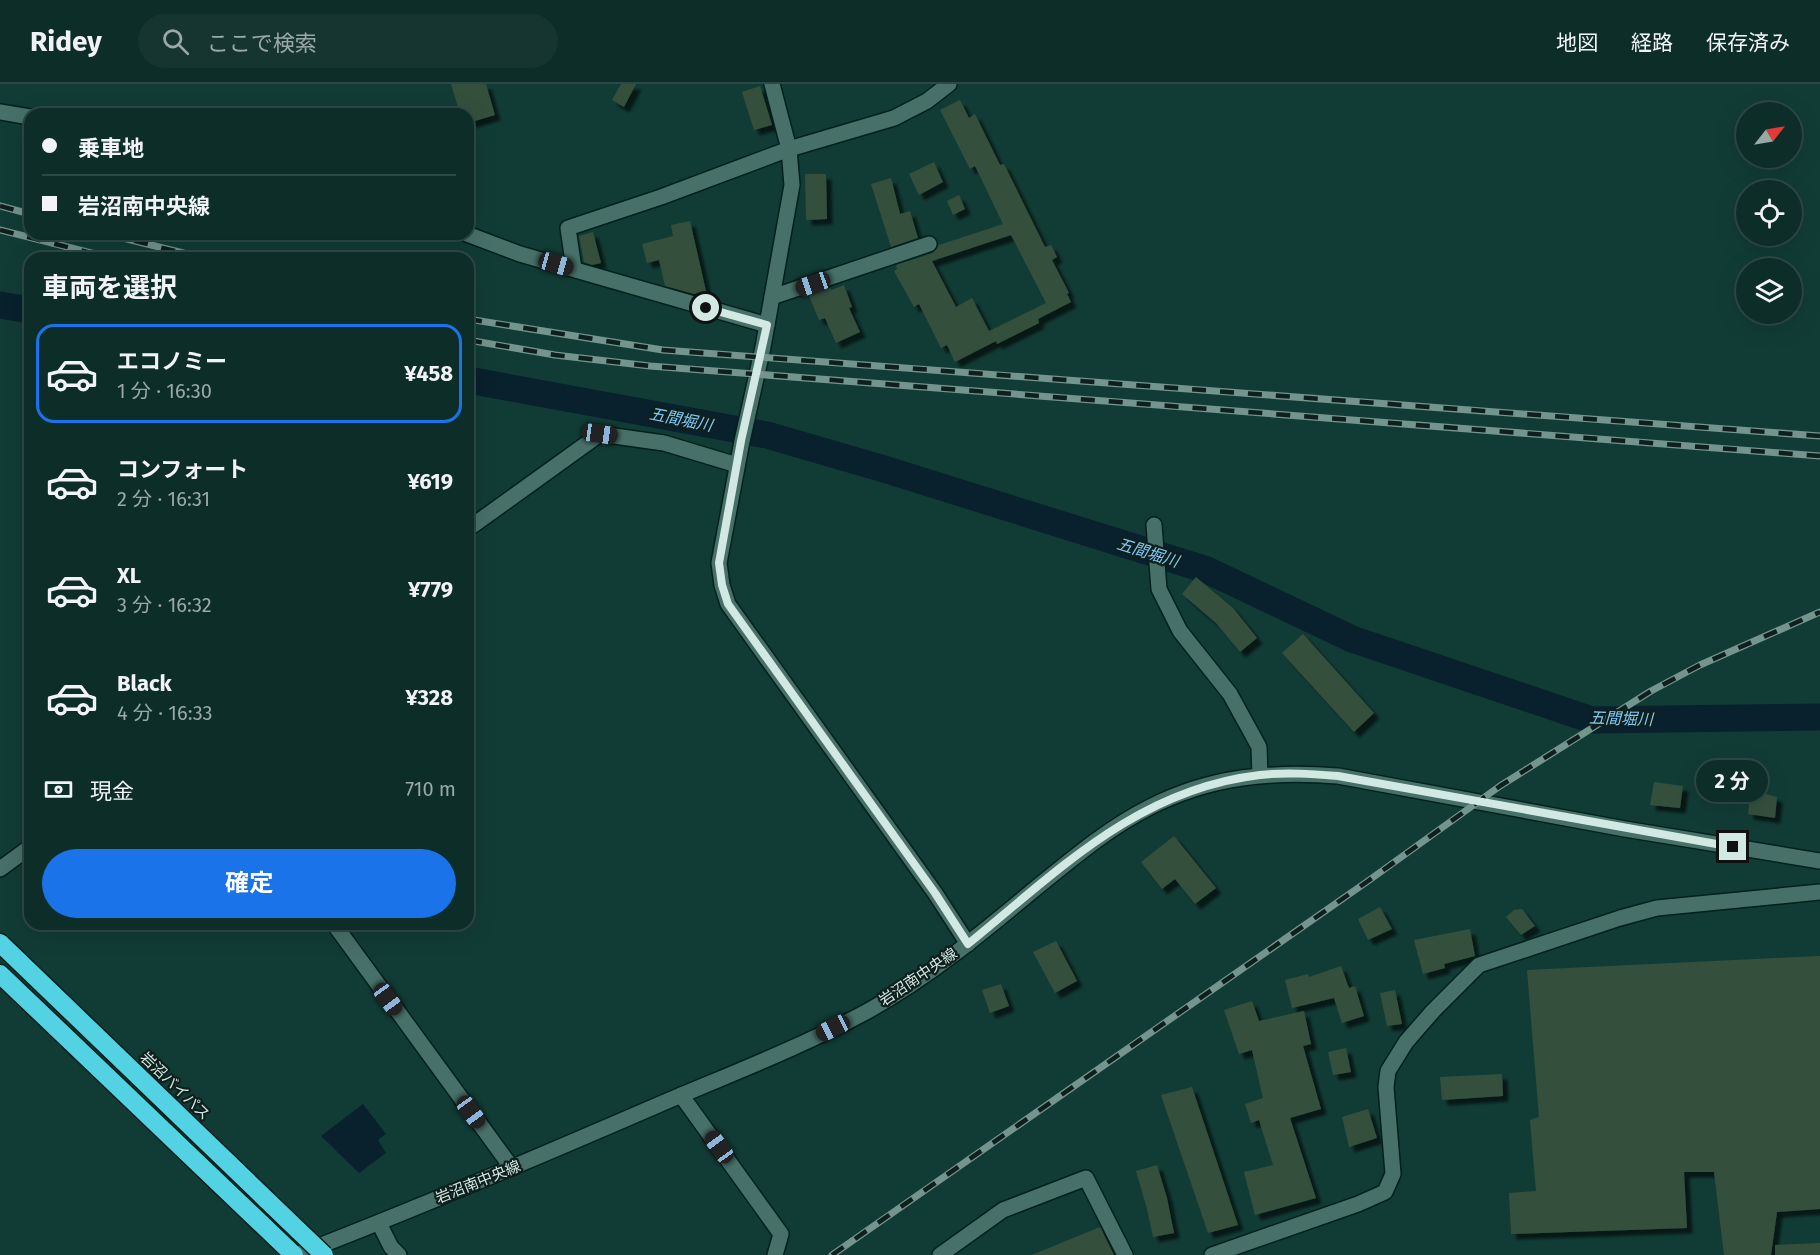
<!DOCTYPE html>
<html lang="ja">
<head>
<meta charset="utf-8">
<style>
	:root { --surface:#0d2d28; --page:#163530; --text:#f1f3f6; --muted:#9aa8a8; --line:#2d4945; --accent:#1a73e8 }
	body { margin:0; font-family:"Fira Sans","Noto Sans JP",sans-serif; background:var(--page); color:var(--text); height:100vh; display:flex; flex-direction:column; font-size:22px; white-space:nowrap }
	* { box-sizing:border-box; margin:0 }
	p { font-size:20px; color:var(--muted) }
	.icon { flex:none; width:33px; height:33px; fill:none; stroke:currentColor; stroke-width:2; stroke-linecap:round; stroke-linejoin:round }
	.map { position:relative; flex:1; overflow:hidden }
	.panel { position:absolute; left:24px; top:168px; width:450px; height:678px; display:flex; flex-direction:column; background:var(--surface); border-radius:18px; box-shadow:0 6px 24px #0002,0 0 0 2px var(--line) }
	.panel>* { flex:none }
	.banner { position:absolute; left:24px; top:24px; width:450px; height:132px; border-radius:18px; box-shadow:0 6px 24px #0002,0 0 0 2px var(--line); display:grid; align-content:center; height:132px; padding:0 18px; background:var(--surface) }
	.needle { width:39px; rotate:59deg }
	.tools { position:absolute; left:1736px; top:18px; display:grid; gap:12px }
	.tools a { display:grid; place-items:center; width:66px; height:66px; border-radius:50%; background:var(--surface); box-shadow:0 6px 24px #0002,0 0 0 2px var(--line); font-size:30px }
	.end { position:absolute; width:27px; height:27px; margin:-14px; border:8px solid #d2e8e3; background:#111; box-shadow:0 0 0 3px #111 }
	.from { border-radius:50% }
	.bubble { position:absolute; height:42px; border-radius:21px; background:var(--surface); box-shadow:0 6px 24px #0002,0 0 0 2px var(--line); font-size:20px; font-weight:700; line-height:42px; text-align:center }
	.car { position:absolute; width:18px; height:36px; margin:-18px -9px; border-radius:8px; box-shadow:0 0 4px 2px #0007; background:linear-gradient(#222 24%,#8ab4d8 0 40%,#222 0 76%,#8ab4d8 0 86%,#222 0) }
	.banner b { display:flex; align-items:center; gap:21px; height:57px; font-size:22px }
	.banner b+b { border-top:2px solid var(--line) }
	.banner i { width:15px; height:15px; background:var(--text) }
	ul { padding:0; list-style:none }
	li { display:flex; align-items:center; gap:18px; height:99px; margin:0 12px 9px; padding:0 6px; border:3px solid transparent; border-radius:18px }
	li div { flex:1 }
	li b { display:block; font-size:22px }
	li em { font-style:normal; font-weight:700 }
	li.on { border-color:var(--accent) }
	li>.icon { width:54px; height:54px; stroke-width:1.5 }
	h2 { padding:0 18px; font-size:27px; line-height:72px }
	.pay { display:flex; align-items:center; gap:15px; height:66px; padding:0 18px; font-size:22px }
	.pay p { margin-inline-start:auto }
	.button { display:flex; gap:12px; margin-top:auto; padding:12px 18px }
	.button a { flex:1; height:69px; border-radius:36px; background:var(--accent); color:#fff; font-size:24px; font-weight:700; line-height:69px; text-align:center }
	header { display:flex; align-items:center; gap:36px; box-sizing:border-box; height:84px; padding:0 30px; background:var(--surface); border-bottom:2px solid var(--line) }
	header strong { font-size:28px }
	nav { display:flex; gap:33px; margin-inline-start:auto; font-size:21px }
	.search { width:420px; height:54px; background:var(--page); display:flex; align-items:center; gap:15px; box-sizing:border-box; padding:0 21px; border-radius:33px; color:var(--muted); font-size:22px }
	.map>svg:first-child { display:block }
</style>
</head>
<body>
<header>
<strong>Ridey</strong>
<div class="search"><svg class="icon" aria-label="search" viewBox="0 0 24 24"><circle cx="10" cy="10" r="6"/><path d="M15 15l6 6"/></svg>ここで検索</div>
<nav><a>地図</a><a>経路</a><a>保存済み</a></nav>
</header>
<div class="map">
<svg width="1820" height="1171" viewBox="0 0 1820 1171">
	<defs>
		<filter id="shadow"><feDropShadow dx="5.5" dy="5.5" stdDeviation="1.5" flood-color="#0009"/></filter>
	</defs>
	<rect width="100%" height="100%" fill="#113c35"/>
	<path fill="#09202d" d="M 363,1020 L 386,1050 L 378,1056 L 386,1069 L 359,1089 L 321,1052 Z"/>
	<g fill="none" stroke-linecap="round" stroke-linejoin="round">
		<g stroke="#09202d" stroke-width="27">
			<path d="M 0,221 L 30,226"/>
			<path d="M 468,296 L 767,351 L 884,385 L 1207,486 L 1352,555 L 1592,636 L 1820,633"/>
		</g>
	</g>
	<g fill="#34503c" fill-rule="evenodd" filter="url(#shadow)">
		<path d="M 451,0 L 486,0 L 495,31 L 468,39 L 468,30 L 460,30 Z"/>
		<path d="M 621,0 L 636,0 L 624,23 L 612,16 Z"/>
		<path d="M 760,2 L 772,41 L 754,46 L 742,8 Z"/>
		<path d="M 960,16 L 969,34 L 975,30 L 1000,81 L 1004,80 L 1045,163 L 1051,161 L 1057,173 L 1052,176 L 1069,209 L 1067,210 L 1071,218 L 1038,235 L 1039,239 L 997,260 L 996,257 L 955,278 L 947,261 L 941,264 L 919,220 L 914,223 L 894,187 L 897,185 L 896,181 L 933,169 L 939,161 L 1003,140 L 975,82 L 970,85 L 940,26 ZM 1011,151 L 1046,219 L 989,247 L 972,214 L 956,223 L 932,177 Z"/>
		<path d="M 934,78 L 943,98 L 919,111 L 909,90 Z"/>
		<path d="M 805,90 L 826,90 L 827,135 L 806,136 Z"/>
		<path d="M 891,94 L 900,130 L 910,127 L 918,154 L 891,163 L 871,100 Z"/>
		<path d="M 959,111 L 965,125 L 953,131 L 947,117 Z"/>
		<path d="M 690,137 L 706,207 L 694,210 L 665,202 L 659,176 L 647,179 L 642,160 L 673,152 L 671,141 Z"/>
		<path d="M 593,148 L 601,179 L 592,181 L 584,178 L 579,152 Z"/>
		<path d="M 844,201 L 852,223 L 849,224 L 860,248 L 836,259 L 825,234 L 819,236 L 809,212 L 830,204 L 832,206 Z"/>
		<path d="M 1196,493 L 1233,524 L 1257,554 L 1240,568 L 1216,539 L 1182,510 Z"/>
		<path d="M 1303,550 L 1374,629 L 1354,648 L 1282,569 Z"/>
		<path d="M 1716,676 L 1752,682 L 1749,699 L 1713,693 Z"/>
		<path d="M 1654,698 L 1683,702 L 1680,724 L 1650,721 Z"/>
		<path d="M 1751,706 L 1777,713 L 1775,734 L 1748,730 Z"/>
		<path d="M 1174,752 L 1216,804 L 1195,820 L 1175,795 L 1162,805 L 1141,778 Z"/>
		<path d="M 1380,823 L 1392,845 L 1368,856 L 1358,835 Z"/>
		<path d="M 1522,825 L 1535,842 L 1521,851 L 1506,833 L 1514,826 Z"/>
		<path d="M 1470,845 L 1475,872 L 1444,880 L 1445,884 L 1423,890 L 1414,856 Z"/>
		<path d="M 1056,857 L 1077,897 L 1055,909 L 1033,868 Z"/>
		<path d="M 1820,872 L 1820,1125 L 1777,1128 L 1771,1171 L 1724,1171 L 1714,1088 L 1684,1088 L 1687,1144 L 1511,1150 L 1509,1109 L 1536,1107 L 1530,1036 L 1539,1033 L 1527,886 Z"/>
		<path d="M 1341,882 L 1349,904 L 1355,902 L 1364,932 L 1342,939 L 1334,914 L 1292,924 L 1285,896 L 1308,890 L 1309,893 Z"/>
		<path d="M 1001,900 L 1009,922 L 990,929 L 982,906 Z"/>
		<path d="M 1395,906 L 1402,940 L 1387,942 L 1380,909 Z"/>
		<path d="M 1252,917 L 1259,937 L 1304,927 L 1311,960 L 1303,962 L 1321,1025 L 1290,1034 L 1316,1114 L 1255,1131 L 1244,1088 L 1273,1081 L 1259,1036 L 1251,1039 L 1245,1020 L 1263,1014 L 1252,966 L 1239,970 L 1224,926 Z"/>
		<path d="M 1346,964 L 1351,988 L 1333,991 L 1328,968 Z"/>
		<path d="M 1502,990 L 1503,1012 L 1442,1016 L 1440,993 Z"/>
		<path d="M 1192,1003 L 1238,1141 L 1208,1149 L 1161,1011 Z"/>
		<path d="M 1368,1025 L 1377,1054 L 1349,1063 L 1342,1033 Z"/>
		<path d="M 1157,1081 L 1167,1114 L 1174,1149 L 1153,1153 L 1147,1125 L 1136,1087 Z"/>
		<path d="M 1100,1143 L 1114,1171 L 1032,1171 Z"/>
		<path d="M 1820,1159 L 1820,1171 L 1775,1171 L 1775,1161 Z"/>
	</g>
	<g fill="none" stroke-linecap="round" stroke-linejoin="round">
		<defs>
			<g id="minor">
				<path d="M 772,0 L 789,65 L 792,101 L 763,263 L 742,357 L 719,479 L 722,501 L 728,520 L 935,809 L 968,860"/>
				<path d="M 0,28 L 30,33"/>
				<path d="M 467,150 L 520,170 L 767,241"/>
				<path d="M 574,185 L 568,144 L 661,113 L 789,65 L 894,34 L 927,17 L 949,0"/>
				<path d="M 772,213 L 929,160"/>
				<path d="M 1154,441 L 1159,505 L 1180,547 L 1230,610 L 1259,663 L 1260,691"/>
				<path d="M 468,445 L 600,350 L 664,359 L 737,381"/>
				<path d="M 0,785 L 30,763"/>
				<path d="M 334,840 L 512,1084"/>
				<path d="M 681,1011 L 781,1150 L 775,1171"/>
				<path d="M 379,1139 L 391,1163 L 399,1171"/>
				<path d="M 296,1171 C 418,1124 538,1073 658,1021 C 728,991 799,964 866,928 C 928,894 982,849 1036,804 C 1072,775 1108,744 1150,723 C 1211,692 1271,687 1338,692 L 1625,745 L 1820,777"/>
				<path d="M 940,1171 L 1003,1126 L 1086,1094 L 1125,1171"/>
				<path d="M 1212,1171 L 1358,1120 L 1385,1108 L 1393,1090 L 1386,1003 L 1388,987 L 1406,958 L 1433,927 L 1479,881 L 1620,834 L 1657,824 L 1820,808"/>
			</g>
			<g id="highway">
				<path d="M 0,859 L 299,1147"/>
				<path d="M 0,890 L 294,1171"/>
			</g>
		</defs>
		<use href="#minor" stroke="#02211c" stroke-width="18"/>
		<use href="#highway" stroke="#02211c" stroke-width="21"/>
		<use href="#minor" stroke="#477068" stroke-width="15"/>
		<use href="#highway" stroke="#53d2e3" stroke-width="18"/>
		<defs>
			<g id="rail">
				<path d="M 0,122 L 30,130"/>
				<path d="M 0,146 L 111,174"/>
				<path d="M 107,150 L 203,174"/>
				<path d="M 468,235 L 663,266 L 1820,352"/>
				<path d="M 468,256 L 555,271 L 650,282 L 1820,372"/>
				<path d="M 832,1171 L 1368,797 L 1500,702 L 1651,607 L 1700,581 L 1820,528"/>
			</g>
		</defs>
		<use href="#rail" stroke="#74948e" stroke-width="7"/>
		<use href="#rail" stroke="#0e1f1c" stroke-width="4.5" stroke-dasharray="14" stroke-linecap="butt"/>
		<defs>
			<path id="highway-bridge" d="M 299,1147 L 324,1171"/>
		</defs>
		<use href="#highway-bridge" stroke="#02211c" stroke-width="21" stroke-linecap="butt"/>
		<use href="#highway-bridge" stroke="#53d2e3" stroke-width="18"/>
	</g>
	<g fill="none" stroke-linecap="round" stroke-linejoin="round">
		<path stroke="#d2e8e3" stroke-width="8" d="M 706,224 L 767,241 L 741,357 L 719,479 L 722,501 L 728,520 L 935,809 L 968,860 C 1059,786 1138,705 1260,691 C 1286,688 1312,690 1338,692 L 1733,763"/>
	</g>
	<g text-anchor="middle" stroke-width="4.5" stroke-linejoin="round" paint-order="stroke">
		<g font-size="15" fill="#d2e8e3" stroke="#0e1f1c">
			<text transform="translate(918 893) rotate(-34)" y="5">岩沼南中央線</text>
			<text transform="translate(175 1002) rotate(44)" y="5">岩沼バイパス</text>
			<text transform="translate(478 1098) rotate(-22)" y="5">岩沼南中央線</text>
		</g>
		<g font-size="16" font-style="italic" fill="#7dcaf7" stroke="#0e1f1c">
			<text transform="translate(681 335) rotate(11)" y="6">五間堀川</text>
			<text transform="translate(1148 468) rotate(17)" y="6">五間堀川</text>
			<text transform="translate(1621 634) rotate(2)" y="6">五間堀川</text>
		</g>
	</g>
</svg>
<div class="tools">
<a><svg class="needle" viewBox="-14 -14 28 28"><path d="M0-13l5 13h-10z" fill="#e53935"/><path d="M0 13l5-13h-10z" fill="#9aa8a8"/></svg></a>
<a><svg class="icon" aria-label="locate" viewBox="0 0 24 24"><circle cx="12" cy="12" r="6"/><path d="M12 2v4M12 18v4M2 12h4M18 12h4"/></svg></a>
<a><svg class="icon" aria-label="layers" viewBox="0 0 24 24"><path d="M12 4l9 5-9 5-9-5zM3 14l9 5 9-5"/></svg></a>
</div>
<i class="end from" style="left:706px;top:224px"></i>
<i class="end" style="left:1733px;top:763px"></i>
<div class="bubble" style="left:1696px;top:676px;width:72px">2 分</div>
<i class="car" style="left:556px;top:180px;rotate:106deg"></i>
<i class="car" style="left:813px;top:200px;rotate:251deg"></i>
<i class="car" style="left:600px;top:350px;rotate:98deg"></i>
<i class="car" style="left:388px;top:915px;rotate:144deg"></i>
<i class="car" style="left:833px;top:944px;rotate:243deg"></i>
<i class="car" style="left:471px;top:1028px;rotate:144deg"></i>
<i class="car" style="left:719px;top:1063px;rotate:324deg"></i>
<div class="banner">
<b><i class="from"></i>乗車地</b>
<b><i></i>岩沼南中央線</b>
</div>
<section class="panel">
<h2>車両を選択</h2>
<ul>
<li class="on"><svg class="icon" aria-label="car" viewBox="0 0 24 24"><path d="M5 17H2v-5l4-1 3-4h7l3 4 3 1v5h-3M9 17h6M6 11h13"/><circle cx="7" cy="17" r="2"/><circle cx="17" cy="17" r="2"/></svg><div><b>エコノミー</b><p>1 分 · 16:30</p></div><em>¥458</em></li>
<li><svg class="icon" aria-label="car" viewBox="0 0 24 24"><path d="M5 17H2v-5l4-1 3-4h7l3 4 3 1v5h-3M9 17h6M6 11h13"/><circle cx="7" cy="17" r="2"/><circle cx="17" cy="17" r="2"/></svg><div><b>コンフォート</b><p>2 分 · 16:31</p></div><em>¥619</em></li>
<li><svg class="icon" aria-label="car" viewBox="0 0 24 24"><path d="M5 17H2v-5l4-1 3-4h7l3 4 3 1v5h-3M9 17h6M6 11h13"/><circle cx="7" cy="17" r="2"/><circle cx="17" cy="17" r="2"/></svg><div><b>XL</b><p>3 分 · 16:32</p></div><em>¥779</em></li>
<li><svg class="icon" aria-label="car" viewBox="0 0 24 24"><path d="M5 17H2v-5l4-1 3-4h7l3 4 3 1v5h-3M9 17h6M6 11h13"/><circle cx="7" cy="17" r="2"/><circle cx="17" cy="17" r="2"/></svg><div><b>Black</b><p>4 分 · 16:33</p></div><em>¥328</em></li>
</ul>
<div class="pay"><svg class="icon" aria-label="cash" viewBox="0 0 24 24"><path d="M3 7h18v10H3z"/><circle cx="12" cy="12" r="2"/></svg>現金<p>710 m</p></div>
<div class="button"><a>確定</a></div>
</section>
</div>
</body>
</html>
